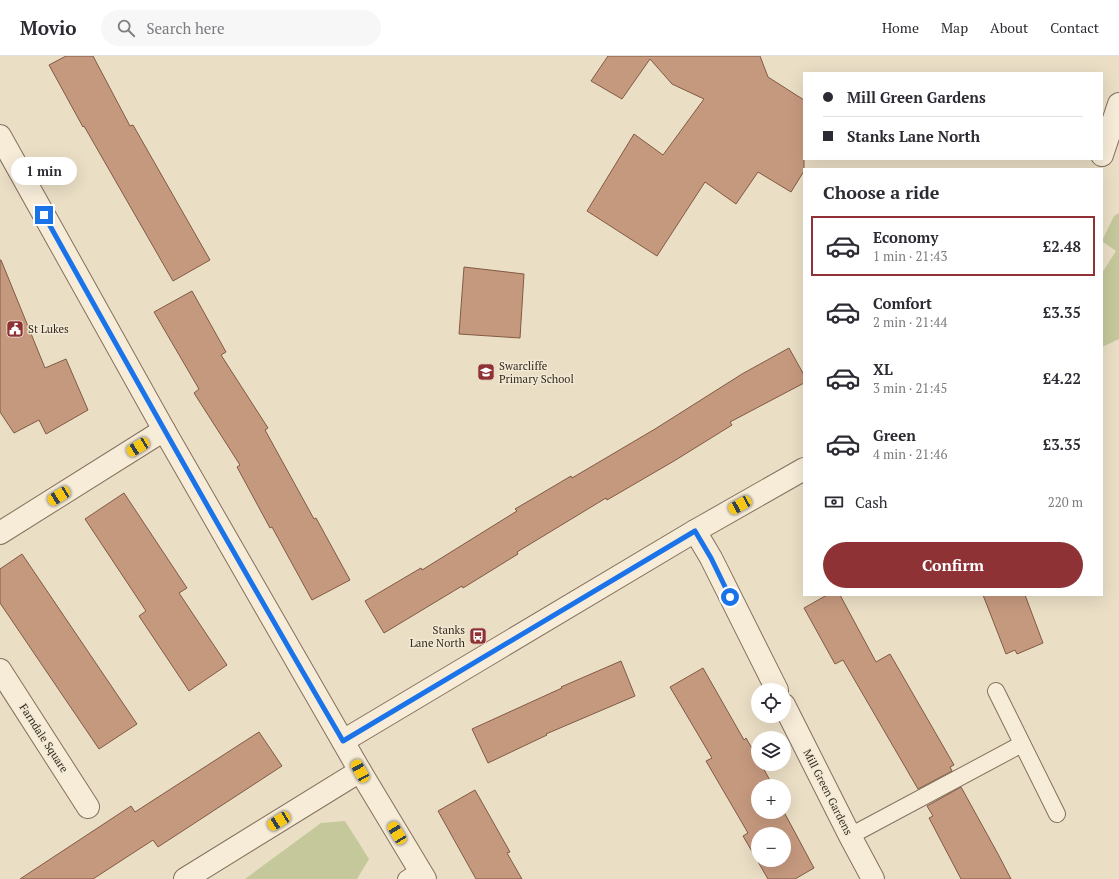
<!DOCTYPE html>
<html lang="en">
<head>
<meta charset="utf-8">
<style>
	:root { --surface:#fff; --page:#f7f7f7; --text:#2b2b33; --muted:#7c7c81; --line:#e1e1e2; --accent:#8e3235 }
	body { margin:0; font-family:"PT Serif",serif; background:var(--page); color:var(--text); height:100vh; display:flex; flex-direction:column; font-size:15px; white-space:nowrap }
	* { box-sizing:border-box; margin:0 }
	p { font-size:13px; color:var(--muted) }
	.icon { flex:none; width:22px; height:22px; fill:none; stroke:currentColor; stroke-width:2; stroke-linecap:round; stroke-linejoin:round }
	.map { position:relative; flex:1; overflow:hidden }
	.side { position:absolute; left:803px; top:112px; width:300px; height:428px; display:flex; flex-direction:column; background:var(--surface); border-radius:0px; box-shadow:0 4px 16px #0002 }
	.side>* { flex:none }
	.hud { position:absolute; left:803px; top:16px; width:300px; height:88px; border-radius:0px; box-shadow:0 4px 16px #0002; display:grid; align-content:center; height:88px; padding:0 20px; background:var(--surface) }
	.fabs { position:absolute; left:751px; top:627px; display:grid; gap:8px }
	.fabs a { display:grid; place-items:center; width:40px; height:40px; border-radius:50%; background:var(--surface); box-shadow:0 4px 16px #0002; font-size:20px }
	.end { position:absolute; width:18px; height:18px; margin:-9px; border:5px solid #1a73e8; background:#fff; box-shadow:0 0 0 2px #fff }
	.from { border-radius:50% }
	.bubble { position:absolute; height:28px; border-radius:14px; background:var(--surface); box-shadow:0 4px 16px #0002; font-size:13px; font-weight:600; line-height:28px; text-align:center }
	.car { position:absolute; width:12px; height:24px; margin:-12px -6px; border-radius:5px; box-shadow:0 0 3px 1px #0007; background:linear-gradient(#f5c518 24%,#345 0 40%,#f5c518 0 76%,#345 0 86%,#f5c518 0) }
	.hud b { display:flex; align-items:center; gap:14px; height:38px; font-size:15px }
	.hud b+b { border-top:1px solid var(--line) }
	.hud i { width:10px; height:10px; background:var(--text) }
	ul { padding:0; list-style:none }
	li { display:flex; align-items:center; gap:12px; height:60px; margin:0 8px 6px; padding:0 12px; border:2px solid transparent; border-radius:0px }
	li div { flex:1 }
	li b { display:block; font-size:15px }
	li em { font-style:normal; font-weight:600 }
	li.active { border-color:var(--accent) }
	li>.icon { width:36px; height:36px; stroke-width:1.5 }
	h2 { padding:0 20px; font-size:18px; line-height:48px }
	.pay { display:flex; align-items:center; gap:10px; height:44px; padding:0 20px; font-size:15px }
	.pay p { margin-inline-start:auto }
	.primary-button { display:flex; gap:8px; margin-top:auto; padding:8px 20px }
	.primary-button a { flex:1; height:46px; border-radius:24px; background:var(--accent); color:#fff; font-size:16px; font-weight:600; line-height:46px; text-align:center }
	header { display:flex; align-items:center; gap:24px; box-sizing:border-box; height:56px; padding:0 20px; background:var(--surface); border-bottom:1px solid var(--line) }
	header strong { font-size:19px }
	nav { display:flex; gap:22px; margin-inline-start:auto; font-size:14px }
	.search { width:280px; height:36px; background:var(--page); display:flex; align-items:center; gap:10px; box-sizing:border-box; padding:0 14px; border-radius:22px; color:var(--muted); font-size:15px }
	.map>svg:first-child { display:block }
</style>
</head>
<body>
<header>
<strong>Movio</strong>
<div class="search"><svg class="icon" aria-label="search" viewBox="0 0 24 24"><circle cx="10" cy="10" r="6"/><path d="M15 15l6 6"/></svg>Search here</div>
<nav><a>Home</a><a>Map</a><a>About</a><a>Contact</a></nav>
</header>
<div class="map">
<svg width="1119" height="823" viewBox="0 0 1119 823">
	<rect width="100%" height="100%" fill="#eadec5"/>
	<g fill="#c4c89a">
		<path d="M 1119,157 L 1119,283 L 1102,291 L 1102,217 L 1116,195 L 1102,185 L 1114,160 Z"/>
		<path d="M 345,765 L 369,803 L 357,823 L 245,823 L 321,767 Z"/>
	</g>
	<g fill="#c5997e" stroke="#815a44" fill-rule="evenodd">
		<path d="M 66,0 L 93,0 L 130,70 L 133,69 L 210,204 L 173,225 L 84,70 L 83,71 L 49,9 Z"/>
		<path d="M 608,0 L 760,0 L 768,21 L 804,44 L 804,115 L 791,136 L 758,116 L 736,148 L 705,126 L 657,200 L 587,155 L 634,78 L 663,99 L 704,43 L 672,28 L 650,3 L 622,43 L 591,25 Z"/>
		<path d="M 0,204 L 1,204 L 45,312 L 66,303 L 88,354 L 46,378 L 39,364 L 14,377 L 0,356 Z"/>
		<path d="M 464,211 L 524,218 L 520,282 L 459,278 Z"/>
		<path d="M 192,235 L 226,296 L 221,299 L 268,372 L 265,374 L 314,463 L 316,462 L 350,524 L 312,544 L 272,471 L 270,472 L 237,411 L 240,409 L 194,337 L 199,333 L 154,256 Z"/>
		<path d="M 789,292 L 804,319 L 804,327 L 730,366 L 732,369 L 674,405 L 607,444 L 606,442 L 517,496 L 518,498 L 463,532 L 462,530 L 384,577 L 365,545 L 421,512 L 422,514 L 517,455 L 515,453 L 544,436 L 571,420 L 572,422 L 655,373 L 742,318 Z"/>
		<path d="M 124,437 L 187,532 L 179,537 L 227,609 L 189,635 L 139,560 L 146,555 L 85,463 Z"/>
		<path d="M 22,498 L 137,668 L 99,693 L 0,547 L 0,513 Z"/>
		<path d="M 827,539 L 840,539 L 876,606 L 890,598 L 954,709 L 950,711 L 952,715 L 918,733 L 843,604 L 835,608 L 804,552 Z"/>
		<path d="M 983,539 L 1025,539 L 1043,587 L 1017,598 L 1015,594 L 1006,598 Z"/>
		<path d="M 621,605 L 635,640 L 546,678 L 547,679 L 488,707 L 472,673 L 562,632 L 561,631 Z"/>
		<path d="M 703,612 L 744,684 L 746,682 L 758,703 L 758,708 L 761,708 L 773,730 L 758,730 L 758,756 L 784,756 L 814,812 L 795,823 L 768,823 L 743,780 L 748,777 L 706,705 L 712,702 L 670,631 ZM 758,778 L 784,778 L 784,804 L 758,804 Z"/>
		<path d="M 259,676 L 282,710 L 158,791 L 153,784 L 93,823 L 20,823 L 131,750 L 135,756 Z"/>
		<path d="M 961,731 L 998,798 L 1011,823 L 961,823 L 929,762 L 933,760 L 927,750 Z"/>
		<path d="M 475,734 L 510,796 L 507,797 L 522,823 L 476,823 L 438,755 Z"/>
	</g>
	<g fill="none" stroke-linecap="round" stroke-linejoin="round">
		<defs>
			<g id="lane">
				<path d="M 996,635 L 1057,758"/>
				<path d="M 850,780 L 1022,688"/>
				<path d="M 406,823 L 420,814"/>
			</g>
			<g id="street">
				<path d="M 0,80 L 164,374 L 360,715 L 425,823"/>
				<path d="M 1102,99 L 1119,48"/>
				<path d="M 695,475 L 711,502 L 777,634"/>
				<path d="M 0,477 L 164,374"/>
				<path d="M 0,614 L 88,751"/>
				<path d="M 784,649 L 850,780 L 873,823"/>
				<path d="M 343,685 L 695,475 L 804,413"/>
				<path d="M 185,823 L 360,715"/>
			</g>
		</defs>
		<use href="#lane" stroke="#84705d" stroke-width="18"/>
		<use href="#street" stroke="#84705d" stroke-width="24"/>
		<use href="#lane" stroke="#f6ecd8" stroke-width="16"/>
		<use href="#street" stroke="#f6ecd8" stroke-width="22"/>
	</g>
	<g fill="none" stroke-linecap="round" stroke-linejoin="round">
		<path stroke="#1a73e8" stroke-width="5" d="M 44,159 C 142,335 241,511 343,685 L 695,475 L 711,502 L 730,541"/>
	</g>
	<defs>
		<symbol id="civic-square" viewBox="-11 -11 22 22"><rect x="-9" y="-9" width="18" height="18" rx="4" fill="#8e3235" stroke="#f2e9d4"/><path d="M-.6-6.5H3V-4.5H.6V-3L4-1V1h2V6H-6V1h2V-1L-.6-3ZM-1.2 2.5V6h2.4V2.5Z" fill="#fff"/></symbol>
		<symbol id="school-square" viewBox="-11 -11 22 22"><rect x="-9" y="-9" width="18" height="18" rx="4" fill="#8e3235" stroke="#f2e9d4"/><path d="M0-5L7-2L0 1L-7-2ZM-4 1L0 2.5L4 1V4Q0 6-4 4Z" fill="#fff"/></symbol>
		<symbol id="bus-square" viewBox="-11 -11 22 22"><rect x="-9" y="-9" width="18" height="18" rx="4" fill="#8e3235" stroke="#f2e9d4"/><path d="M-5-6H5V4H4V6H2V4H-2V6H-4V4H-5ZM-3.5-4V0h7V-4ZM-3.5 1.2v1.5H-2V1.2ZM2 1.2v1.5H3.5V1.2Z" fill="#fff"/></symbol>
	</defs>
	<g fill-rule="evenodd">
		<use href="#civic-square" x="5" y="263" width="20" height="20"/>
		<use href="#school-square" x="476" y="306" width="20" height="20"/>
		<use href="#bus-square" x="468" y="570" width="20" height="20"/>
	</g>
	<g text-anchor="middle" stroke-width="3" stroke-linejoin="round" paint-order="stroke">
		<g font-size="11" fill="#35291f" stroke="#f2e9d4" text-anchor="start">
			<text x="28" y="277">St Lukes</text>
			<text x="499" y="314">Swarcliffe<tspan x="499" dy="13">Primary School</tspan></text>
			<text x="465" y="578" text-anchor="end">Stanks<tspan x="465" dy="13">Lane North</tspan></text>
		</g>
		<g font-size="11" fill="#35291f" stroke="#f2e9d4">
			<text transform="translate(44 682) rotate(57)" y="4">Farndale Square</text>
			<text transform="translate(828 736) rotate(63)" y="4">Mill Green Gardens</text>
		</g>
	</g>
</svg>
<div class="fabs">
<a><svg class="icon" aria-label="locate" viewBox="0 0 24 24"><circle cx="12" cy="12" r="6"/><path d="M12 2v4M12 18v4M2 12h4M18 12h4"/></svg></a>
<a><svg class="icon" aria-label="layers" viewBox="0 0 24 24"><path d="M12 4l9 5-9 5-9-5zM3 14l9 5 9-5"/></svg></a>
<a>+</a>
<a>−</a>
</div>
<i class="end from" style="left:730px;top:541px"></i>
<i class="end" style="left:44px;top:159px"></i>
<div class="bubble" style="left:11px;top:101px;width:66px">1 min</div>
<i class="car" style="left:138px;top:391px;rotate:238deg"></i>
<i class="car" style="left:59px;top:440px;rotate:238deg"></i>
<i class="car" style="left:740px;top:449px;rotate:241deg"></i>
<i class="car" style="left:360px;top:715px;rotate:331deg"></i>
<i class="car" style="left:279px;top:765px;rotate:238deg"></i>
<i class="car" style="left:397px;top:777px;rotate:329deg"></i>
<div class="hud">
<b><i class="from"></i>Mill Green Gardens</b>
<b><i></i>Stanks Lane North</b>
</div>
<section class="side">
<h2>Choose a ride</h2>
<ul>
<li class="active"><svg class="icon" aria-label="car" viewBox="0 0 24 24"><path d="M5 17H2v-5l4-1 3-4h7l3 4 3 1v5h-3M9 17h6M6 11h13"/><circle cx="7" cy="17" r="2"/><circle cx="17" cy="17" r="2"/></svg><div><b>Economy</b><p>1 min · 21:43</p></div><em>£2.48</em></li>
<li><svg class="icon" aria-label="car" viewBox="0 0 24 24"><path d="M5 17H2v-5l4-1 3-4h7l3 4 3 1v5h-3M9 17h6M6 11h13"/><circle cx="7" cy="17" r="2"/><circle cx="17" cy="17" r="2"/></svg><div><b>Comfort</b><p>2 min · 21:44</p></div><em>£3.35</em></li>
<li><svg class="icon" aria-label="car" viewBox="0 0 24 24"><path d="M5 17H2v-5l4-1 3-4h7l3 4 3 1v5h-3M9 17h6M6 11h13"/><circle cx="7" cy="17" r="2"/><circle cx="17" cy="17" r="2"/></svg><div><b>XL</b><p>3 min · 21:45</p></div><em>£4.22</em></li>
<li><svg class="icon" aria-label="car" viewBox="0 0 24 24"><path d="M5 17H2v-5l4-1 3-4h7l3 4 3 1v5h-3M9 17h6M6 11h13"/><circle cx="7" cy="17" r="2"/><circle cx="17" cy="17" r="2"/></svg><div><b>Green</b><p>4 min · 21:46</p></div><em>£3.35</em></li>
</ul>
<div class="pay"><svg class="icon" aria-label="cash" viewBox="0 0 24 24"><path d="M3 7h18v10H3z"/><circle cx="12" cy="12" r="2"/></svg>Cash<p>220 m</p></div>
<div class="primary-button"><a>Confirm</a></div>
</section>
</div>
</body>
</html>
